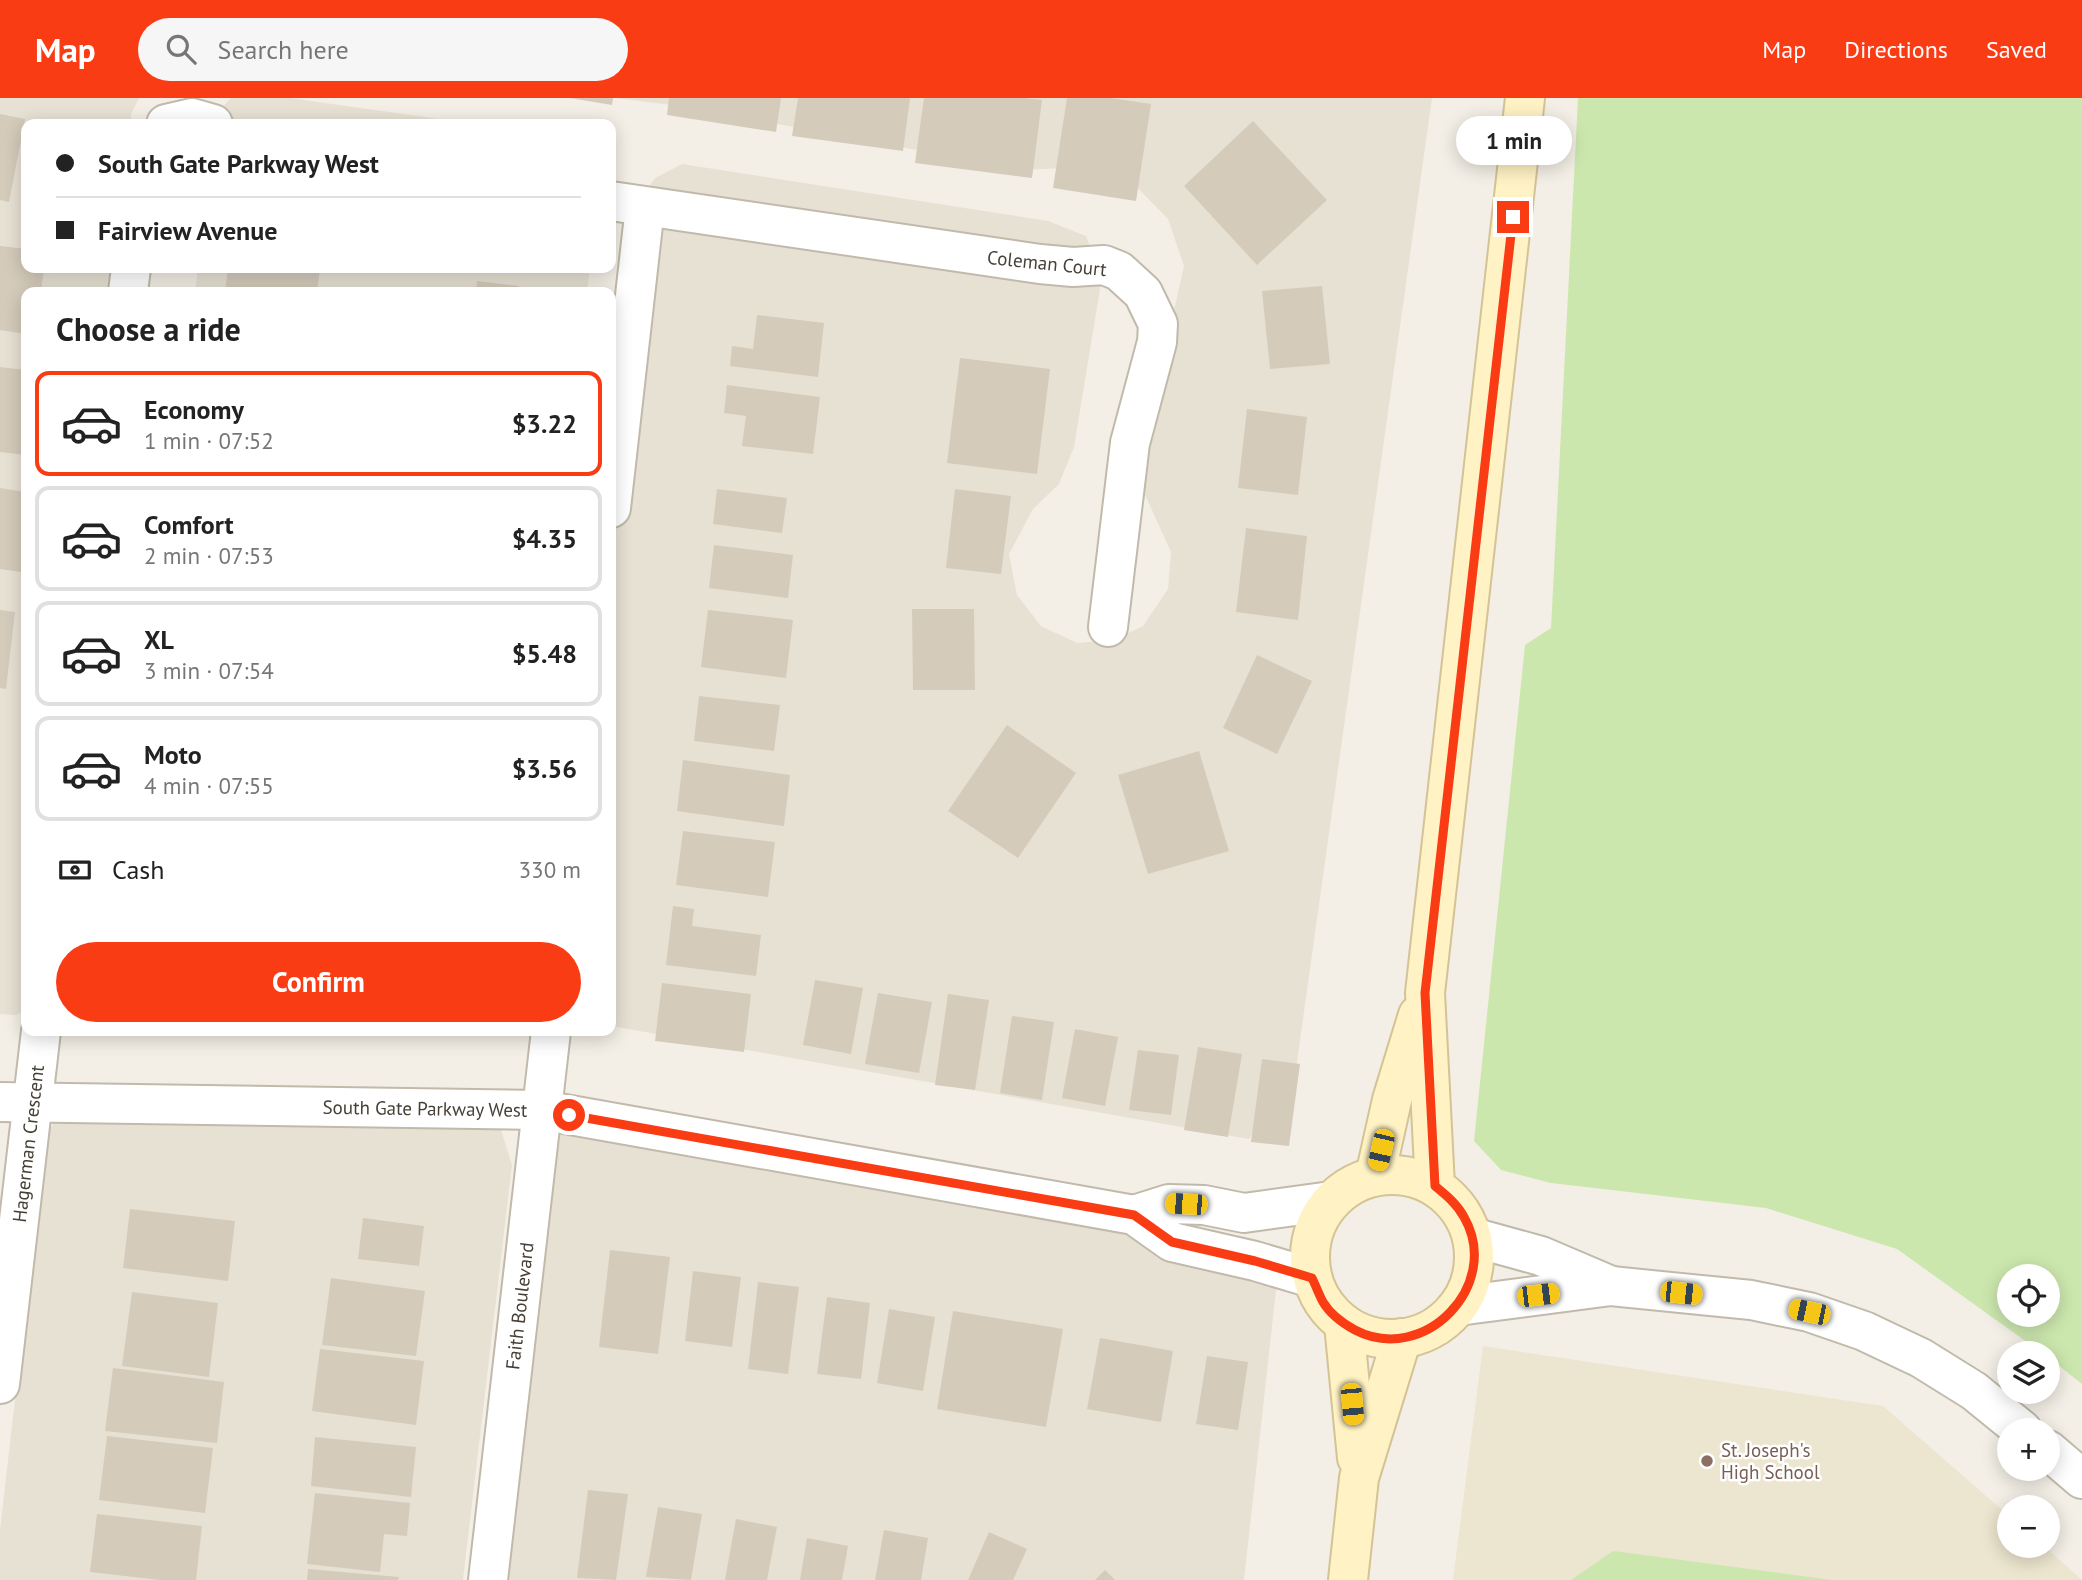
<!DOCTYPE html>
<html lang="en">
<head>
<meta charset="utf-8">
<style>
	:root { --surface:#fff; --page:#f6f6f6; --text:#222; --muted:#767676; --line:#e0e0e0; --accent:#fa3c15 }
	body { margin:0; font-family:"PT Sans",sans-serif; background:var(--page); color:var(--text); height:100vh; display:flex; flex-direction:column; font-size:26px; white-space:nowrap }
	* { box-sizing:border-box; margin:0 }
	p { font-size:23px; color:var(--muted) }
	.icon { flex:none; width:38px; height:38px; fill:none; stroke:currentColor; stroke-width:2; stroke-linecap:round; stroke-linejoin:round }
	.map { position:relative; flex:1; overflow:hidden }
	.details { position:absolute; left:21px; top:189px; width:595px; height:749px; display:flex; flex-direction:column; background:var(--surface); border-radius:14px; box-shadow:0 4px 18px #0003 }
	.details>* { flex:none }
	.top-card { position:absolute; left:21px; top:21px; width:595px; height:154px; border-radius:14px; box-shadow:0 4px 18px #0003; display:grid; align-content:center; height:154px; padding:0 35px; background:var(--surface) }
	.controls { position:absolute; left:1997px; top:1166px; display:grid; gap:14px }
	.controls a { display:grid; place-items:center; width:63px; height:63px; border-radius:50%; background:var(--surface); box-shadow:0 4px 18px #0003; font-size:35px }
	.end { position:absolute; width:32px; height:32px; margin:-16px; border:9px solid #fa3c15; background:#fff; box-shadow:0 0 0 4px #fff }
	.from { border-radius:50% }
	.bubble { position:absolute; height:49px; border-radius:24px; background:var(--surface); box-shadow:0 4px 18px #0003; font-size:23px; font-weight:700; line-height:49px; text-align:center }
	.car { position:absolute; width:21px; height:42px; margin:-21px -10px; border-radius:9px; box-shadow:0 0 5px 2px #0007; background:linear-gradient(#f5c518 24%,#345 0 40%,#f5c518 0 76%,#345 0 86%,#f5c518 0) }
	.top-card b { display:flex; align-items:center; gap:24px; height:66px; font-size:26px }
	.top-card b+b { border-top:2px solid var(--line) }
	.top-card i { width:18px; height:18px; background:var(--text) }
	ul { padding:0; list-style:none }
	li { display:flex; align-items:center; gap:21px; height:105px; margin:0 14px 10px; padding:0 21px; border:4px solid var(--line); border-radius:14px }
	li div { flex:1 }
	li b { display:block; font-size:26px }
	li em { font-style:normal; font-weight:700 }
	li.on { border-color:var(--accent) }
	li>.icon { width:63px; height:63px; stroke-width:1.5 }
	h2 { padding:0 35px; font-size:32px; line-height:84px }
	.pay { display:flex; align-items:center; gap:18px; height:77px; padding:0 35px; font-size:26px }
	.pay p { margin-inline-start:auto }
	.cta { display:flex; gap:14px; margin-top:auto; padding:14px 35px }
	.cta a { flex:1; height:80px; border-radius:42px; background:var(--accent); color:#fff; font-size:28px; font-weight:700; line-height:80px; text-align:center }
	header { display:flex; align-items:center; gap:42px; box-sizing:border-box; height:98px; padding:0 35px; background:var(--accent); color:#fff }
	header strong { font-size:33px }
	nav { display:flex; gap:38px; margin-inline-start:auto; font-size:24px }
	.search { width:490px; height:63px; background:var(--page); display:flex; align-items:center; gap:18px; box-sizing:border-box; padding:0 24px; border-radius:38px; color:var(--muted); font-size:26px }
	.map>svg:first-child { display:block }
</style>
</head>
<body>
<header>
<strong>Map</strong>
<div class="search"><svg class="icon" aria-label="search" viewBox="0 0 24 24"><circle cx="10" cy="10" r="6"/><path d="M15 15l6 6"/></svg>Search here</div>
<nav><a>Map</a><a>Directions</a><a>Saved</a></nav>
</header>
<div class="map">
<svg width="2082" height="1482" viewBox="0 0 2082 1482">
	<rect width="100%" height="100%" fill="#f3efe6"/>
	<g fill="#e7e1d4">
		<path d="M 0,0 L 139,0 L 131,16 L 132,26 L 26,26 L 26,170 L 143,170 L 140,194 L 26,194 L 26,912 L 16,917 L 0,916 Z"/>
		<path d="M 231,0 L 290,0 L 474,26 L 214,26 L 214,18 Z"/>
		<path d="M 616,0 L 1432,0 L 1296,971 L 1249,1041 L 611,928 L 611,338 L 638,105 L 655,80 L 682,66 L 1048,123 L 1086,138 L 1102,179 L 1074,349 L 1059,386 L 1033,411 L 1009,456 L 1017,497 L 1041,528 L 1077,545 L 1114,542 L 1143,528 L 1168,491 L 1171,454 L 1128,359 L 1140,269 L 1175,208 L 1184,168 L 1168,121 L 1127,79 L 1084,69 L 1024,72 L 687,9 Z"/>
		<path d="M 198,170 L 590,170 L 587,194 L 195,194 Z"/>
		<path d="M 92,985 L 468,999 L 497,1019 L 512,1067 L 463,1482 L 0,1482 L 0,1432 L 45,1040 L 67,1003 Z"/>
		<path d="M 575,1026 L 1252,1144 L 1279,1165 L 1244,1482 L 494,1482 L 549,1037 Z"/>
	</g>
	<path fill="#ece5cf" d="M 1483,1248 L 1883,1308 L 2009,1418 L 2009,1447 L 2043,1447 L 2082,1482 L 1453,1482 Z"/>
	<g fill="#cce7ae" fill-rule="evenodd">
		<path d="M 1578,0 L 2082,0 L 2082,1286 L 2048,1259 L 2048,1255 L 2042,1255 L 1897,1151 L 1766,1110 L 1551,1085 L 1501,1072 L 1474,1043 L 1525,547 L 1551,530 ZM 2009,1178 L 2048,1178 L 2048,1216 L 2009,1216 Z"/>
		<path d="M 1613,1453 L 1832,1482 L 1571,1482 Z"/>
	</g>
	<g fill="#d4cbbb">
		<path d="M 570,0 L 613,0 L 612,7 Z"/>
		<path d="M 669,0 L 781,0 L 776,34 L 667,17 Z"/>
		<path d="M 798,0 L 910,0 L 903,53 L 792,38 Z"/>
		<path d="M 924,0 L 1025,0 L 1042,2 L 1032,80 L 915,65 Z"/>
		<path d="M 1067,0 L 1111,0 L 1151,6 L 1136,103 L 1053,90 Z"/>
		<path d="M 0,16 L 25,21 L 9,104 L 0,102 Z"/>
		<path d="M 1253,23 L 1327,102 L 1257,167 L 1184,88 Z"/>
		<path d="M 0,148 L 26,151 L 26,170 L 44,170 L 41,194 L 26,194 L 26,236 L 0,232 Z"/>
		<path d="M 228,170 L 320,170 L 317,194 L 225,194 Z"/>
		<path d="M 477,183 L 519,188 L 518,194 L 476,194 Z"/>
		<path d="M 1322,188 L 1330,266 L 1270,271 L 1262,193 Z"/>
		<path d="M 757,217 L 824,225 L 818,279 L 730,268 L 732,248 L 753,251 Z"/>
		<path d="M 960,260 L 1050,271 L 1037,376 L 947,365 Z"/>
		<path d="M 0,269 L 26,272 L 26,357 L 0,354 Z"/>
		<path d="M 727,287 L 820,299 L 813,356 L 742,348 L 746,318 L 724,315 Z"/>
		<path d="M 1247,311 L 1307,319 L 1298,397 L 1238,390 Z"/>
		<path d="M 0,390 L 26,394 L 26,436 L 21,474 L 0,471 Z"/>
		<path d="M 717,391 L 787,400 L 782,435 L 713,426 Z"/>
		<path d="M 955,391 L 1011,398 L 1001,476 L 946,470 Z"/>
		<path d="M 1246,430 L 1307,438 L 1298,522 L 1236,514 Z"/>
		<path d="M 714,447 L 793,457 L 788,500 L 709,490 Z"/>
		<path d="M 912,511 L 974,511 L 975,592 L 913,592 Z"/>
		<path d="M 0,512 L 15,514 L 6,591 L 0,590 Z"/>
		<path d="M 708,512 L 793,522 L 786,580 L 701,569 Z"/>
		<path d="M 1257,557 L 1312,583 L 1277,656 L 1223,630 Z"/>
		<path d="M 699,598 L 780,607 L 774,653 L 694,643 Z"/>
		<path d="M 1007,627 L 1076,675 L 1018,760 L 948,713 Z"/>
		<path d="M 1199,653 L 1229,753 L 1148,776 L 1118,677 Z"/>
		<path d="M 683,662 L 790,677 L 784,728 L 677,713 Z"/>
		<path d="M 683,733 L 775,744 L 768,799 L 676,787 Z"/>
		<path d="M 673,808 L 694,811 L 692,828 L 761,837 L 756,878 L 666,867 Z"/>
		<path d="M 815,882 L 863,890 L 851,956 L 803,947 Z"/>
		<path d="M 662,885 L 751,896 L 744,954 L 655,943 Z"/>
		<path d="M 878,895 L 932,904 L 919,975 L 865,966 Z"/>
		<path d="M 948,896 L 989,902 L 975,992 L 935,987 Z"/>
		<path d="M 1012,918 L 1054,924 L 1042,1002 L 1000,995 Z"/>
		<path d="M 1075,931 L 1118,939 L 1105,1008 L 1062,1000 Z"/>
		<path d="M 1198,949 L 1242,956 L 1228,1039 L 1184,1032 Z"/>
		<path d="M 1138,952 L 1179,957 L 1171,1017 L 1129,1012 Z"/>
		<path d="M 1262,961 L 1300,966 L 1289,1048 L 1251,1044 Z"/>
		<path d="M 130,1111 L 235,1123 L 228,1183 L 123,1170 Z"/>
		<path d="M 363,1120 L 424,1128 L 419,1168 L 358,1161 Z"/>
		<path d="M 610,1152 L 670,1159 L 658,1256 L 599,1249 Z"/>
		<path d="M 693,1173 L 741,1179 L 732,1249 L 685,1243 Z"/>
		<path d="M 331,1180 L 425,1193 L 416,1258 L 322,1247 Z"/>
		<path d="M 758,1184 L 799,1189 L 788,1276 L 748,1271 Z"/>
		<path d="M 132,1194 L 218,1205 L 209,1279 L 122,1268 Z"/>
		<path d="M 827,1199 L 870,1205 L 861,1281 L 817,1276 Z"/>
		<path d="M 889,1211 L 935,1219 L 923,1293 L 877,1285 Z"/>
		<path d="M 953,1213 L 1063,1231 L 1046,1329 L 937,1311 Z"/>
		<path d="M 1100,1240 L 1173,1253 L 1161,1324 L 1087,1311 Z"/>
		<path d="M 320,1251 L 424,1263 L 416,1327 L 312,1313 Z"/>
		<path d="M 1207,1258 L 1248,1264 L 1238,1332 L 1196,1326 Z"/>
		<path d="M 113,1270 L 224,1284 L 217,1345 L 105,1333 Z"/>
		<path d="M 107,1338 L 213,1350 L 205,1415 L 99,1402 Z"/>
		<path d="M 315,1339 L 416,1349 L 411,1399 L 311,1388 Z"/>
		<path d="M 588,1392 L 628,1396 L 616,1482 L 577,1480 Z"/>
		<path d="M 315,1395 L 410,1405 L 407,1438 L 384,1436 L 380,1474 L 307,1466 Z"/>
		<path d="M 658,1409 L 702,1416 L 691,1482 L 646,1479 Z"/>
		<path d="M 97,1416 L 202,1428 L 196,1482 L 160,1482 L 90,1474 Z"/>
		<path d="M 736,1421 L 777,1429 L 767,1482 L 725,1482 Z"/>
		<path d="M 884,1432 L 928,1440 L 921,1482 L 875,1482 Z"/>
		<path d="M 989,1434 L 1027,1451 L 1013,1482 L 968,1482 Z"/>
		<path d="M 807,1440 L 848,1448 L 842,1482 L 800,1482 Z"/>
		<path d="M 308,1471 L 399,1479 L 398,1482 L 307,1482 Z"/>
		<path d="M 1105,1472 L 1115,1482 L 1095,1482 Z"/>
	</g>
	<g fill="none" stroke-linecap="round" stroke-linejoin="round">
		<defs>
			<g id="minor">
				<path d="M 166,26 L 192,20 L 213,26"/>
				<path d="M 611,103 L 1040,166 L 1073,169 L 1104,167 L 1119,173 L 1143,195 L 1158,226 L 1157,244 L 1130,345 L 1108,529"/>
				<path d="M 128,194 L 131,170"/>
				<path d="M 611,410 L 645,109"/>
				<path id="s1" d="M 0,1004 L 542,1012 L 1134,1117 L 1172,1144 L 1255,1163 L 1312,1180"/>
				<path d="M 1134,1117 L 1169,1106 L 1204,1107 L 1244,1115 L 1331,1103"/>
				<path id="s2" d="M 0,1286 L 41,933"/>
				<path id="s3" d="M 488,1482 L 551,933"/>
			</g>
			<g id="tertiary">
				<path d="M 1472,1139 L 1541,1158 L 1609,1187"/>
				<path d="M 1458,1208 L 1611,1188 L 1751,1202 L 1809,1214 L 1864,1233 L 1921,1260 L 1974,1293 L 2022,1332"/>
				<path d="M 2048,1352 L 2082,1381"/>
			</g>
			<g id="secondary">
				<circle cx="1392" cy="1159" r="82"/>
				<path d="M 1375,1078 L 1392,1002 L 1418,917"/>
				<path d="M 1435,1088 L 1425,895 L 1525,0"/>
				<path d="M 1344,1226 L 1357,1360"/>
				<path d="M 1348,1482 L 1359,1380 L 1402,1240"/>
			</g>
		</defs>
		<use href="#minor" stroke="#c1baab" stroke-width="42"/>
		<use href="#tertiary" stroke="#c1baab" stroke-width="42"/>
		<use href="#secondary" stroke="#d3c395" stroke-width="42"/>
		<use href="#minor" stroke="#fff" stroke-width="38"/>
		<use href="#tertiary" stroke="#fff" stroke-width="38"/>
		<use href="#secondary" stroke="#fff2c4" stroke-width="38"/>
	</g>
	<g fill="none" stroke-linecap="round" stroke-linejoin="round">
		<path stroke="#fa3c15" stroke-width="9" d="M 569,1017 L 1134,1117 L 1172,1144 L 1255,1163 L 1312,1180 C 1316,1188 1319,1197 1323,1204 C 1330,1216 1344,1226 1355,1232 C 1424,1268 1503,1187 1464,1119 C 1457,1106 1446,1097 1435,1088 L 1425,895 L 1513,119"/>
	</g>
	<circle fill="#8d6e63" stroke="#fff" stroke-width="2.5" cx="1707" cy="1363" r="7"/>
	<g text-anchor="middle" stroke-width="5" stroke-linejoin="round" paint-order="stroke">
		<g font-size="19" fill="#453f35" stroke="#fff">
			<text transform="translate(1047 165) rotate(6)" y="7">Coleman Court</text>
			<text dy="7" stroke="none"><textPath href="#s1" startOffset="425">South Gate Parkway West</textPath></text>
			<text dy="7" stroke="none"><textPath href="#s2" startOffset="242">Hagerman Crescent</textPath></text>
			<text dy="7" stroke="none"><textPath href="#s3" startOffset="276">Faith Boulevard</textPath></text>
		</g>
		<g font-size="19" fill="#785e54" stroke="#fff" text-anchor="start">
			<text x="1721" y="1359">St. Joseph's<tspan x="1721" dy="22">High School</tspan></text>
		</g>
	</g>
</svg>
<div class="controls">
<a><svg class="icon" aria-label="locate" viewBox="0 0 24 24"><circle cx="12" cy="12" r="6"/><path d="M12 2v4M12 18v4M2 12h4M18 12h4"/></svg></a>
<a><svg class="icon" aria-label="layers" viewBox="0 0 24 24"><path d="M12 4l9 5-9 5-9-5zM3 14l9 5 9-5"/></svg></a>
<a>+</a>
<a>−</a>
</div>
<i class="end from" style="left:569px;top:1017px"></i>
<i class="end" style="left:1513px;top:119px"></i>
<div class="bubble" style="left:1456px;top:18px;width:116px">1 min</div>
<i class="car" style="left:1381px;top:1052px;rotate:193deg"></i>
<i class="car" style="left:1186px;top:1106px;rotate:273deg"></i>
<i class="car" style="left:1681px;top:1195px;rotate:96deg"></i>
<i class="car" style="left:1538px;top:1197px;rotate:83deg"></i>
<i class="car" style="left:1809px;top:1214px;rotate:282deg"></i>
<i class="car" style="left:1352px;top:1306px;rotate:175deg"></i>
<div class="top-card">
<b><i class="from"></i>South Gate Parkway West</b>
<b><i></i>Fairview Avenue</b>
</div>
<section class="details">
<h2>Choose a ride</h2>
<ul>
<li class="on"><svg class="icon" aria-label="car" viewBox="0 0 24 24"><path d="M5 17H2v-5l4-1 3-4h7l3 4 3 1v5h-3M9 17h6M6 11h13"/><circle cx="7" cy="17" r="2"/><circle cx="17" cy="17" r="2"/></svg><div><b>Economy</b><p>1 min · 07:52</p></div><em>$3.22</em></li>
<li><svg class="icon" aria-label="car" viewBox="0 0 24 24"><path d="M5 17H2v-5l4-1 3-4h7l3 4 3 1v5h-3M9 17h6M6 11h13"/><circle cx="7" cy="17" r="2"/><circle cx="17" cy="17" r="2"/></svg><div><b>Comfort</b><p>2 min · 07:53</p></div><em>$4.35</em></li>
<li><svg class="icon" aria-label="car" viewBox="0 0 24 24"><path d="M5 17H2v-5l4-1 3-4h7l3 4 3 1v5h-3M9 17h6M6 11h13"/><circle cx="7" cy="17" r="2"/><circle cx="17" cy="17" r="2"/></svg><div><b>XL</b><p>3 min · 07:54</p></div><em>$5.48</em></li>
<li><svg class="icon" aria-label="car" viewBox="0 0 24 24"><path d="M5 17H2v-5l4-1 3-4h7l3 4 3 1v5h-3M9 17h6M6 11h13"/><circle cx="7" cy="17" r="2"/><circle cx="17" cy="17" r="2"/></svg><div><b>Moto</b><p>4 min · 07:55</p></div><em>$3.56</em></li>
</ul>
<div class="pay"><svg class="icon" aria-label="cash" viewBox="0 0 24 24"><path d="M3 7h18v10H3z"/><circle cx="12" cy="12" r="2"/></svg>Cash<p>330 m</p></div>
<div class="cta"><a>Confirm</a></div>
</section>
</div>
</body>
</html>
